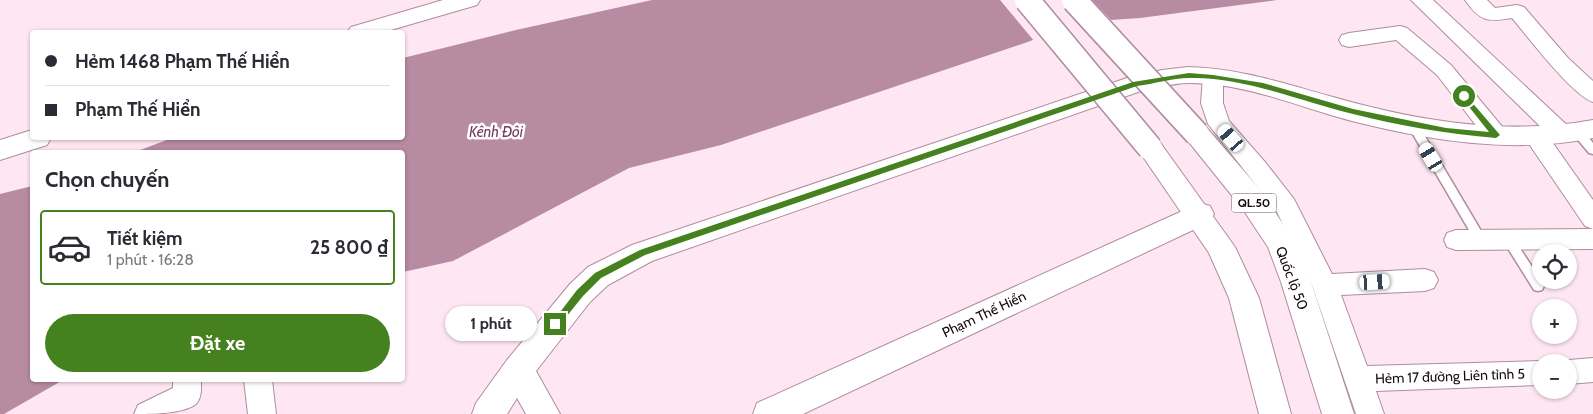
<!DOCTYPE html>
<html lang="vi">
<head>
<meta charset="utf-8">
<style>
	:root { --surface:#fff; --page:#f7f7f7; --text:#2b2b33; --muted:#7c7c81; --line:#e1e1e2; --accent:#45811e }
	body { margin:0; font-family:Cabin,sans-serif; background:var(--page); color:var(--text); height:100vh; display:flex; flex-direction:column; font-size:19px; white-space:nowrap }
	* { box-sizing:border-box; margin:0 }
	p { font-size:16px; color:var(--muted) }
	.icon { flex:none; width:28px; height:28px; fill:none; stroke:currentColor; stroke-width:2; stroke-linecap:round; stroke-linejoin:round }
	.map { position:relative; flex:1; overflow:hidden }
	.details { position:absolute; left:30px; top:150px; width:375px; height:232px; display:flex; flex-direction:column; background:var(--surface); border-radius:5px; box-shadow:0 1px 4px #0004 }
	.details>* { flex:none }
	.banner { position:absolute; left:30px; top:30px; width:375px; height:110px; border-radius:5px; box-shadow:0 1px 4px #0004; display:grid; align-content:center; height:110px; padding:0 15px; background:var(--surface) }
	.buttons { position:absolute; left:1532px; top:244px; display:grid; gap:10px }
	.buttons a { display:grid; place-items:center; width:45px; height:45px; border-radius:50%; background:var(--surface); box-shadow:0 1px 4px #0004; font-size:25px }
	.end { position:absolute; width:22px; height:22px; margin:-11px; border:6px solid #45811e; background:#fff; box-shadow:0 0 0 2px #fff }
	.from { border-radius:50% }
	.bubble { position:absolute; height:35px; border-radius:18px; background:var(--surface); box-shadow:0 1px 4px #0004; font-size:16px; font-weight:700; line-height:35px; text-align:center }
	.car { position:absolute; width:15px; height:30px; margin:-15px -8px; border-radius:6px; box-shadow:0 0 4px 1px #0007; background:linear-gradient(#fff 24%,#345 0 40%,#fff 0 76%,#345 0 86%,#fff 0) }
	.banner b { display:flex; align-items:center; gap:18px; height:48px; font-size:19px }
	.banner b+b { border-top:1px solid var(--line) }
	.banner i { width:12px; height:12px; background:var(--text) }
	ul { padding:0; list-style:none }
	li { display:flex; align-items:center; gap:15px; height:75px; margin:0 10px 8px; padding:0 5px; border:2px solid transparent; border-radius:5px }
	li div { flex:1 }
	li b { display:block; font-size:19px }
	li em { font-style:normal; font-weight:700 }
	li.on { border-color:var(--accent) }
	li>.icon { width:45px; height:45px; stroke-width:1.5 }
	h2 { padding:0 15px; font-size:22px; line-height:60px }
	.cta { display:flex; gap:10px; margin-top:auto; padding:10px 15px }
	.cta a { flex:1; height:58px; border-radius:30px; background:var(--accent); color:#fff; font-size:20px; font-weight:700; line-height:58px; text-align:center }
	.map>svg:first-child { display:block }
</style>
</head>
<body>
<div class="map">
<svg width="1593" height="414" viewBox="0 0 1593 414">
	<rect width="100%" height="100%" fill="#fee7f2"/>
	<g fill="#b78ba2">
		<path d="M 652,0 L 1277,0 L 1140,18 L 1082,22 L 1022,44 L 721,145 L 629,168 L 453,261 L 403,272 L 402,152 L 135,152 L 172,138 L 402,138 L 403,58 L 516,30 Z"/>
		<path d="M 32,186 L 32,380 L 63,380 L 4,414 L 0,414 L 0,194 Z"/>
	</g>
	<path fill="#fee7f2" d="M 1000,0 L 1092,0 L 1113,22 L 1082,25 L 1035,42 Z"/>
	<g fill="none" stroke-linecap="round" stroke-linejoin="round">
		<defs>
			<g id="lane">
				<path d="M 1412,120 L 1416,121 L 1484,236 L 1486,239 L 1484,242 L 1476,242 L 1407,124 Z"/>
				<path d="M 1577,127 L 1581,128 L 1593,143 L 1593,154 L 1589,153 L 1573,134 L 1572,131 Z"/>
				<path d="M 1508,234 L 1512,236 L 1542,282 L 1544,286 L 1542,290 L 1538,291 L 1534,290 L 1504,242 L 1502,239 L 1504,236 Z"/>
			</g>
			<g id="street">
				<path d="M 1411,0 L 1433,0 L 1569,127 L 1572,133 L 1569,139 L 1561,141 L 1553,139 Z"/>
				<path d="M 1465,0 L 1487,0 L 1495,8 L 1517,5 L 1524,7 L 1568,58 L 1593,81 L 1593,102 C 1572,95 1528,37 1512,18 C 1488,22 1480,22 1465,0 Z"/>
				<path d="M 1400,26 L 1407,28 L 1451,65 L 1504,129 L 1507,135 L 1504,141 L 1496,143 L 1488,141 L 1437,75 L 1396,40 L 1349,47 L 1342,45 L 1339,40 L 1342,35 L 1349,33 Z"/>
				<path d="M 1213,70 L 1220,72 L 1223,77 L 1223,103 L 1229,121 L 1265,162 L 1294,199 L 1332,274 L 1425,269 L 1434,272 L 1438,280 L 1434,288 L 1425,291 L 1341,295 L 1367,366 L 1541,361 L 1546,362 L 1541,362 L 1541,385 L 1376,391 L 1384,414 L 1356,414 L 1312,285 L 1277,212 L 1208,124 L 1201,103 L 1203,77 L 1206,72 Z"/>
				<path d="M 1535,127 L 1543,129 L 1593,200 L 1593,229 L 1585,226 L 1527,141 L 1524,135 L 1527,129 Z"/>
				<path d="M 1593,229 L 1593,249 L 1456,250 L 1447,247 L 1444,240 L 1447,233 L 1456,230 Z"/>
				<path d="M 1593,358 L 1593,382 L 1569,384 L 1569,362 L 1561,362 L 1569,360 Z"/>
				<path d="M 173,380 L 201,380 C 201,388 202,396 197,403 C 186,414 151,414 134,414 L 138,405 L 173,388 Z"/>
				<path d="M 244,380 L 272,380 L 276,414 L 248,414 Z"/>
			</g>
			<g id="secondary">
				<path d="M 443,0 L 480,0 L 477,5 L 384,32 L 347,32 L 351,27 Z"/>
				<path d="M 1188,67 C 1239,68 1285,84 1333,97 C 1417,121 1507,136 1593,120 L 1593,138 C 1513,154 1431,141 1352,121 C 1299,107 1246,83 1189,83 C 1173,83 1156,88 1141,91 L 652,261 L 608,285 L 590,302 L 536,371 L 560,414 L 526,414 L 517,398 L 507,414 L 472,414 L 476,403 L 507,360 L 570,284 L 588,267 L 632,245 L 1127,78 L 1162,70 Z"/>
				<path d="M 32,130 L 32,138 L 51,138 L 47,145 L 0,160 L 0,140 Z"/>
				<path d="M 1200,203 L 1210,206 L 1214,214 L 1210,222 L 803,414 L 753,414 L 757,403 Z"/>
			</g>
			<g id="primary">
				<path d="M 1197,125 L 1206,127 L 1262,192 L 1290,235 L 1311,282 L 1354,414 L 1322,414 L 1281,282 L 1268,247 L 1242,208 L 1188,141 L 1184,134 L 1188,127 Z"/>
				<path d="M 1150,138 L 1159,141 L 1235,247 L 1259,298 L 1291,414 L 1259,414 L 1229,298 L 1209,253 L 1137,148 L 1141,141 Z"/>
			</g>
		</defs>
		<use href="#lane" stroke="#ae8c9d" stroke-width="3"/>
		<use href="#street" stroke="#ae8c9d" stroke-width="2"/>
		<use href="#secondary" stroke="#ae8c9d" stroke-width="2"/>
		<use href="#primary" stroke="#ae8c9d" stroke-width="2"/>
		<use href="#lane" fill="#fff" fill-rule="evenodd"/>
		<use href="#street" fill="#fff" fill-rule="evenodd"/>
		<use href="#secondary" fill="#fff" fill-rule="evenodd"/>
		<use href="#primary" fill="#fff" fill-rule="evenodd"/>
		<defs>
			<g id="primary-bridge">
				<path d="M 1027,0 L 1150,148"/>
				<path d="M 1074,0 L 1197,134"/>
			</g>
		</defs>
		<use href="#primary-bridge" stroke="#ae8c9d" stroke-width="27" stroke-linecap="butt"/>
		<use href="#primary-bridge" stroke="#fff" stroke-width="24"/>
	</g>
	<path fill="#45811e" d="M 1189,73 L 1213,75 L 1263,83 L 1353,109 L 1446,128 L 1489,132 L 1462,98 L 1461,96 L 1464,93 L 1500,135 L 1496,138 C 1448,134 1400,126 1353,114 C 1302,102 1242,76 1189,78 C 1172,78 1154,84 1137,86 L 645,255 L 601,278 L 583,296 L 558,327 L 552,327 L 551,324 L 577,290 L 595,273 L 640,250 L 1133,82 Z"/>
	<g text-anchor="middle" stroke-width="5" stroke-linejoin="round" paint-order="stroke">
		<rect fill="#fff" stroke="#5c5458" stroke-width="1" x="1231.5" y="193.5" width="45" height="19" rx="4"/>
		<g font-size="12" font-weight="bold" fill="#160a11">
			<text x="1254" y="207">QL.50</text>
		</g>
		<g font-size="14" fill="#160a11" stroke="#fff">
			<text transform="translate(1292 278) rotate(69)" y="5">Quốc lộ 50</text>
			<text transform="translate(984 314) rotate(-25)" y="5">Phạm Thế Hiển</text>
			<text transform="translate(1450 376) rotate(-2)" y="5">Hẻm 17 đường Liên tỉnh 5</text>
		</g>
		<g font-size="15" font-style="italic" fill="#73385a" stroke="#fff">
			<text x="496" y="137">Kênh Đôi</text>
		</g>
	</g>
</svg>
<div class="buttons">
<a><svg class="icon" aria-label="locate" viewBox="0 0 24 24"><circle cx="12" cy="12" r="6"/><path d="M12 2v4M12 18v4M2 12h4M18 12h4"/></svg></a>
<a>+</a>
<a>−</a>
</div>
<i class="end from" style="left:1464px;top:96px"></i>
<i class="end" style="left:555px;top:324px"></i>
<div class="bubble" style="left:445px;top:306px;width:92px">1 phút</div>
<i class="car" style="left:1231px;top:138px;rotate:319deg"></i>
<i class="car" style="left:1431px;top:157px;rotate:329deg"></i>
<i class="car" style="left:1375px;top:282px;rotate:87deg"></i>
<div class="banner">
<b><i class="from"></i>Hẻm 1468 Phạm Thế Hiển</b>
<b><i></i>Phạm Thế Hiển</b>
</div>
<section class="details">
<h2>Chọn chuyến</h2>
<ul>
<li class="on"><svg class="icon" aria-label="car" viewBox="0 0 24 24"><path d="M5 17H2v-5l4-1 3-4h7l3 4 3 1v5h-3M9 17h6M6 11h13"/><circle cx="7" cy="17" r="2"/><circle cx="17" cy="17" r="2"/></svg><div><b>Tiết kiệm</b><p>1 phút · 16:28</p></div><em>25 800 ₫</em></li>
</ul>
<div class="cta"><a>Đặt xe</a></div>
</section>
</div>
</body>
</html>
